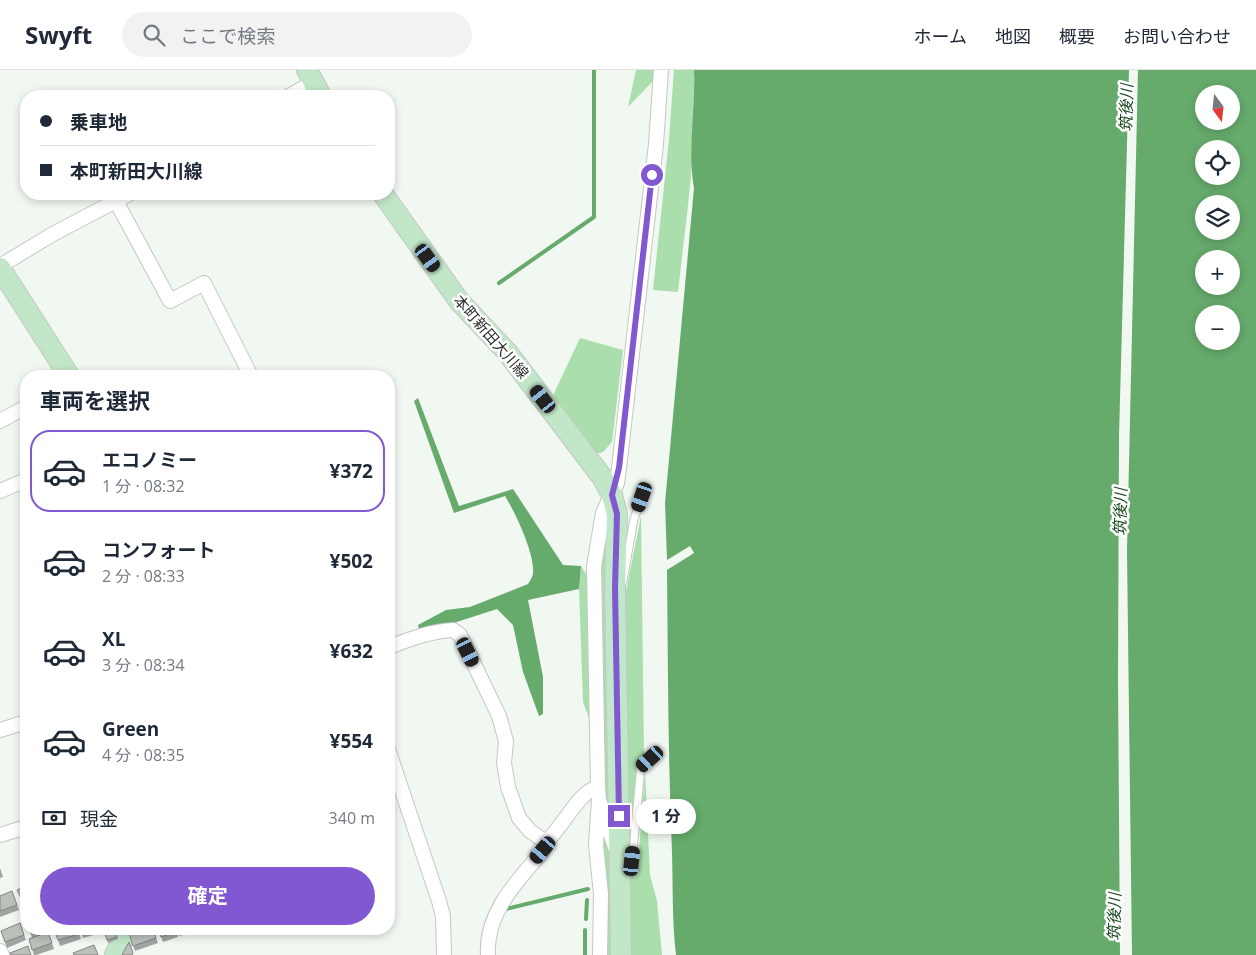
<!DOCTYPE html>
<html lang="ja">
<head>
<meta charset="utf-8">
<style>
	:root { --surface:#fff; --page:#f2f2f3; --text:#1f2937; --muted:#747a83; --line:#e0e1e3; --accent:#8258d2 }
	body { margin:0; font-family:"Open Sans","Noto Sans JP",sans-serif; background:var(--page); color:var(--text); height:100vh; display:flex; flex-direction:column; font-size:19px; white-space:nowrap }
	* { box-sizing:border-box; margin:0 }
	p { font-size:16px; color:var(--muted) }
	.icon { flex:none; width:28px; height:28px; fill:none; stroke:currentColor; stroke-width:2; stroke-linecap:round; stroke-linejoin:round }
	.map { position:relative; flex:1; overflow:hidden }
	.side { position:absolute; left:20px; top:300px; width:375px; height:565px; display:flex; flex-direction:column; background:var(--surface); border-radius:20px; box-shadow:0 2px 8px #0003 }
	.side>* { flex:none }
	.hud { position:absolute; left:20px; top:20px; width:375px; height:110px; border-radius:20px; box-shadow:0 2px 8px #0003; display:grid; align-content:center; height:110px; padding:0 20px; background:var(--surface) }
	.needle { width:32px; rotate:165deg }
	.controls { position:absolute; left:1195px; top:15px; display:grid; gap:10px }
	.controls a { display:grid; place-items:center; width:45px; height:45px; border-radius:50%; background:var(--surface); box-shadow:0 2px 8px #0003; font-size:25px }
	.end { position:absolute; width:22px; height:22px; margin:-11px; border:6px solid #8258d2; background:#fff; box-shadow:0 0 0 2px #fff }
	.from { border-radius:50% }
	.bubble { position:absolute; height:35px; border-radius:18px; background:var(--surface); box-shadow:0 2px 8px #0003; font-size:16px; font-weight:700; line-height:35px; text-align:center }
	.car { position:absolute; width:15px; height:30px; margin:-15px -8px; border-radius:6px; box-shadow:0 0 4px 1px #0007; background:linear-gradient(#222 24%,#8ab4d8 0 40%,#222 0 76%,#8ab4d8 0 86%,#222 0) }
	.hud b { display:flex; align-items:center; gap:18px; height:48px; font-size:19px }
	.hud b+b { border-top:1px solid var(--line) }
	.hud i { width:12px; height:12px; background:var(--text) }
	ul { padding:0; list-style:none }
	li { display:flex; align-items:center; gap:15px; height:82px; margin:0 10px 8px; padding:0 10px; border:2px solid transparent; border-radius:20px }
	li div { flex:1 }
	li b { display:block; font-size:19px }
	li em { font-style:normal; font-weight:700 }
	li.current { border-color:var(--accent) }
	li>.icon { width:45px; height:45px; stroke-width:1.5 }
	h2 { padding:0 20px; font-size:22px; line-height:60px }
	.pay { display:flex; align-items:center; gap:12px; height:55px; padding:0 20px; font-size:19px }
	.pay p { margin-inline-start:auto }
	.button { display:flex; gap:10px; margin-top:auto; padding:10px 20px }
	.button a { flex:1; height:58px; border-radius:30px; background:var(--accent); color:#fff; font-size:20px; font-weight:700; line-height:58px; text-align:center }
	header { display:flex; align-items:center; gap:30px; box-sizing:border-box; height:70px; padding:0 25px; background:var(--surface); border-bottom:1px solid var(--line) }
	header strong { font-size:24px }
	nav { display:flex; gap:28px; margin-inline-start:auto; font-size:18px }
	.search { width:350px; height:45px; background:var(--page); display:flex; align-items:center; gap:12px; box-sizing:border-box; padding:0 18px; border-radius:28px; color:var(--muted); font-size:19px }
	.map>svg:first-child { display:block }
</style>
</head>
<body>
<header>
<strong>Swyft</strong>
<div class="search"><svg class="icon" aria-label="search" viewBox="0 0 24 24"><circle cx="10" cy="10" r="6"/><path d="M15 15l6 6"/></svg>ここで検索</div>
<nav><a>ホーム</a><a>地図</a><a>概要</a><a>お問い合わせ</a></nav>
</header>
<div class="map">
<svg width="1256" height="885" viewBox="0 0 1256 885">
	<rect width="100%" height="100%" fill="#f1f7f1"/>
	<g fill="#aadeac">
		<path d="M 636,0 L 654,0 L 653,11 L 628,37 Z"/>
		<path d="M 674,0 L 694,0 C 698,74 686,148 678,222 L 653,220 L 669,69 Z"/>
		<path d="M 580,268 L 623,280 L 612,372 L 603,382 L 595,384 L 551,330 Z"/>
		<path d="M 609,444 L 614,765 L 604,730 L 602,493 Z"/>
		<path d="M 641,446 L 644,685 L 637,694 L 629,777 L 624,531 Z"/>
		<path d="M 581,496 L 590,510 L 593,659 L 583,632 L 579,519 Z"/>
		<path d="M 645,702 L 650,805 L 657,831 L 662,885 L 627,885 L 627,816 L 638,793 Z"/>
		<path d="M 602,747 L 614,797 L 613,885 L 607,885 L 607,806 L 600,775 Z"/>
	</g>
	<g fill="#66aa6c" fill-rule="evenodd">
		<path d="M 694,0 L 1256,0 L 1256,885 L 676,885 C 672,851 673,816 672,782 C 668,688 668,594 667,500 L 694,483 L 690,476 L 667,490 L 665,433 L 694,118 C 687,80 696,39 694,0 ZM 1204,24 L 1231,24 L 1231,51 L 1204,51 ZM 1204,79 L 1231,79 L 1231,106 L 1204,106 ZM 1204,134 L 1231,134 L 1231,161 L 1204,161 ZM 1204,189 L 1231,189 L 1231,216 L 1204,216 ZM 1204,244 L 1231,244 L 1231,271 L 1204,271 Z"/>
		<path d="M 418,328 L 459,436 L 513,419 L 563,495 L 581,496 L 579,519 L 528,530 L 543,607 L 543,644 L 539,646 L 523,602 L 513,555 L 497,539 L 438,558 L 419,559 L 418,555 L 446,540 L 470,537 L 528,514 C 530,511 533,506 533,503 C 535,484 515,442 505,426 L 454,443 L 414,331 Z"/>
	</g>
	<path fill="#f1f7f1" d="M 1129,0 L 1138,0 L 1127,481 L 1132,885 L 1120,885 L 1118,608 L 1119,366 Z"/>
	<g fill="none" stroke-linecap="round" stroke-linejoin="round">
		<g stroke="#66aa6c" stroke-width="4">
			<path d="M 499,213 L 594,147 L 594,0"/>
			<path d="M 506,839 L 588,819"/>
			<path d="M 586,849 L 587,830"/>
			<path d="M 585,885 L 585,860"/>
		</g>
		<defs>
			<g id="lane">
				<path d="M 623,511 L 634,449 L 642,427"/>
				<path d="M 624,800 L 632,791 L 641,696 L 650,689"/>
			</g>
			<g id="street">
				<path d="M 289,26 L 312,13"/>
				<path d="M 116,131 L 170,231 L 204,213 L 251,306"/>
				<path d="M 0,196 L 53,164 L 129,124"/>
				<path d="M 0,351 L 26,337"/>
				<path d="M 0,421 L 26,410"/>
				<path d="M 389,577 C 410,569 431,561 453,560 L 460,565 L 499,646 L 506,671 L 504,693 L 508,717 L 519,748 L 530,761 L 546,772 L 543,781 C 518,810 485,843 488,885"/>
				<path d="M 0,660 L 26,652"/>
				<path d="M 389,682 L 439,831 L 443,846 L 444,885"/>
				<path d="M 598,717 L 594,496 L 603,443 L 617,413 L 619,398 L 656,74 L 661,0"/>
				<path d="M 599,730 L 596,775 L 601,824 L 600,885"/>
				<path d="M 0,765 L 26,757"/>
				<path d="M 546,772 C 562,758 579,721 598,717 L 599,730 L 615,777"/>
				<path d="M 0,881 L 2,885"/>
			</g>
			<g id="secondary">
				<path d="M 307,0 L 321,26"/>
				<path d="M 383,124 L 459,231 L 507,282 L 602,407 L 612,425 L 617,444 L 615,518 L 621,885"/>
				<path d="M 0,198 L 69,306"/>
				<path d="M 115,885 L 128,859"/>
			</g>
		</defs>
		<use href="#lane" stroke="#c3c8c3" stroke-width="9"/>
		<use href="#street" stroke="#c3c8c3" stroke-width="16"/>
		<use href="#secondary" stroke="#c3c8c3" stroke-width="22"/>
		<use href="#lane" stroke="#fff" stroke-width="7"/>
		<use href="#street" stroke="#fff" stroke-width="14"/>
		<use href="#secondary" stroke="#c2e7c8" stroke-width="20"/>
	</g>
	<g fill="#a1a5a1">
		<path d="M 0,798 L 3,807 L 0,808 Z"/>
		<path d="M 12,821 L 19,840 L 0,847 L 0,826 Z"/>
		<path d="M 20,853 L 26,870 L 7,878 L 1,861 Z"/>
		<path d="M 29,859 L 78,859 L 81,869 L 60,876 L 54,859 L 44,863 L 48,862 L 54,879 L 36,885 L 34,885 L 29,869 L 32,867 Z"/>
		<path d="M 80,859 L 92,859 L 94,865 L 83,868 Z"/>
		<path d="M 95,859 L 108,859 L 96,862 Z"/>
		<path d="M 115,859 L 118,869 L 108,873 L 104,861 Z"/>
		<path d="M 153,859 L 158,873 L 135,881 L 129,863 Z"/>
		<path d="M 158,859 L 176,859 L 178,867 L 163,872 Z"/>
		<path d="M 177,859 L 194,859 L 195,862 L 179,866 Z"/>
		<path d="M 200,859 L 216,859 L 201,863 Z"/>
	</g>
	<g fill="#bbc0bb" stroke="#838683">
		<path d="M 26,816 L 26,835 L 25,836 L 17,820 Z"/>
		<path d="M 12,821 L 17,835 L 0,841 L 0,826 Z"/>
		<path d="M 26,842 L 26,852 L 23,843 Z"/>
		<path d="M 20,853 L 24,865 L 5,872 L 1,861 Z"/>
		<path d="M 29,859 L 40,859 L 31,863 Z"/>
		<path d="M 54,859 L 77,859 L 79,864 L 58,870 Z"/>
		<path d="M 80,859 L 92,859 L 93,862 L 82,865 Z"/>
		<path d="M 111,859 L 115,859 L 117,867 L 107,870 L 104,861 Z"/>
		<path d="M 141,859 L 153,859 L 156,868 L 133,876 L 129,863 Z"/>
		<path d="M 158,859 L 175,859 L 176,862 L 161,867 Z"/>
		<path d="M 48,862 L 52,873 L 32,880 L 29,869 Z"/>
		<path d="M 129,872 L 133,883 L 132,885 L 122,885 Z"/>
		<path d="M 94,875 L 98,885 L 74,885 L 73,883 Z"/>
		<path d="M 28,876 L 31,885 L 11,885 L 10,883 Z"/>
	</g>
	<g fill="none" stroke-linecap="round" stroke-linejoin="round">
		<path stroke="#8258d2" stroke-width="6" d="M 619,746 L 615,518 L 617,444 L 612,425 L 619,398 L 652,105"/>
	</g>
	<g text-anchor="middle" stroke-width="5" stroke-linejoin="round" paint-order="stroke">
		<g font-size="15" fill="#2d2f2d" stroke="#fff">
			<text transform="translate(491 267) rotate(49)" y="5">本町新田大川線</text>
		</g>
		<g font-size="16" font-style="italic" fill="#1b4b21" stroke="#fff">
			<text transform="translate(1126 38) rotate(-89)" y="6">筑後川</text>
			<text transform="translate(1120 442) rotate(-89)" y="6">筑後川</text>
			<text transform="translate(1114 847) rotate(-89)" y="6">筑後川</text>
		</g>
	</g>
</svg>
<div class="controls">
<a><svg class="needle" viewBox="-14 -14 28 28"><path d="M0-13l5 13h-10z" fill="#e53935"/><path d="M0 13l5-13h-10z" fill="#747a83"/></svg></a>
<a><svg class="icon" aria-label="locate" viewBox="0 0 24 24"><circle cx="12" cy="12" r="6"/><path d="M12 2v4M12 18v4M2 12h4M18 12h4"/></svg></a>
<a><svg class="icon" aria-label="layers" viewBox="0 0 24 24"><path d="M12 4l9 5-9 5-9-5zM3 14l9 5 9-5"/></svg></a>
<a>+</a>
<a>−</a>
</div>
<i class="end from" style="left:652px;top:105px"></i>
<i class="end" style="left:619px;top:746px"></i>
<div class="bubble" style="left:636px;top:729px;width:60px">1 分</div>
<i class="car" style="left:428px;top:188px;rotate:144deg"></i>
<i class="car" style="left:543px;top:329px;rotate:322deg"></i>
<i class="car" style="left:642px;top:427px;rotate:199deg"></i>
<i class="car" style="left:468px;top:582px;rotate:154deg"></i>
<i class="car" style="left:650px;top:689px;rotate:228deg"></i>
<i class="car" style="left:543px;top:780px;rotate:220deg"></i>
<i class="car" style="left:632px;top:791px;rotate:6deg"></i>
<div class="hud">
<b><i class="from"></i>乗車地</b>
<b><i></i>本町新田大川線</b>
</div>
<section class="side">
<h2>車両を選択</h2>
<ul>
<li class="current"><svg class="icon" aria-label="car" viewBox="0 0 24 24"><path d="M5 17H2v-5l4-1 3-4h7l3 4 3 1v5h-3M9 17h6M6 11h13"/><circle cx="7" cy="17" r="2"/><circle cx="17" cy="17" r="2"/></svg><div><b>エコノミー</b><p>1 分 · 08:32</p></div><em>¥372</em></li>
<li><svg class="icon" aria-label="car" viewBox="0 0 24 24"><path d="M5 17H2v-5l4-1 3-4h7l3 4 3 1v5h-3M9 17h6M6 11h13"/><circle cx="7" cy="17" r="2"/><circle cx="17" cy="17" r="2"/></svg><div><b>コンフォート</b><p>2 分 · 08:33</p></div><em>¥502</em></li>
<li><svg class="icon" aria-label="car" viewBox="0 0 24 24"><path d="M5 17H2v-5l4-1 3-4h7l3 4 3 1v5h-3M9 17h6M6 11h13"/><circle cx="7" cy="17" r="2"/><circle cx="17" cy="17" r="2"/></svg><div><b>XL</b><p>3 分 · 08:34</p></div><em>¥632</em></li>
<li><svg class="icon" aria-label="car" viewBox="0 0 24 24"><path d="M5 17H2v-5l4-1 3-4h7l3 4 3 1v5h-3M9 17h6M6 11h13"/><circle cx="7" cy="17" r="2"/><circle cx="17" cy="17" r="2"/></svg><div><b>Green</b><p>4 分 · 08:35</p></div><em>¥554</em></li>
</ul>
<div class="pay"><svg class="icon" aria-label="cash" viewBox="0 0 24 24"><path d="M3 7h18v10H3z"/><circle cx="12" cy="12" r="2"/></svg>現金<p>340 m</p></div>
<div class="button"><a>確定</a></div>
</section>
</div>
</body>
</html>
